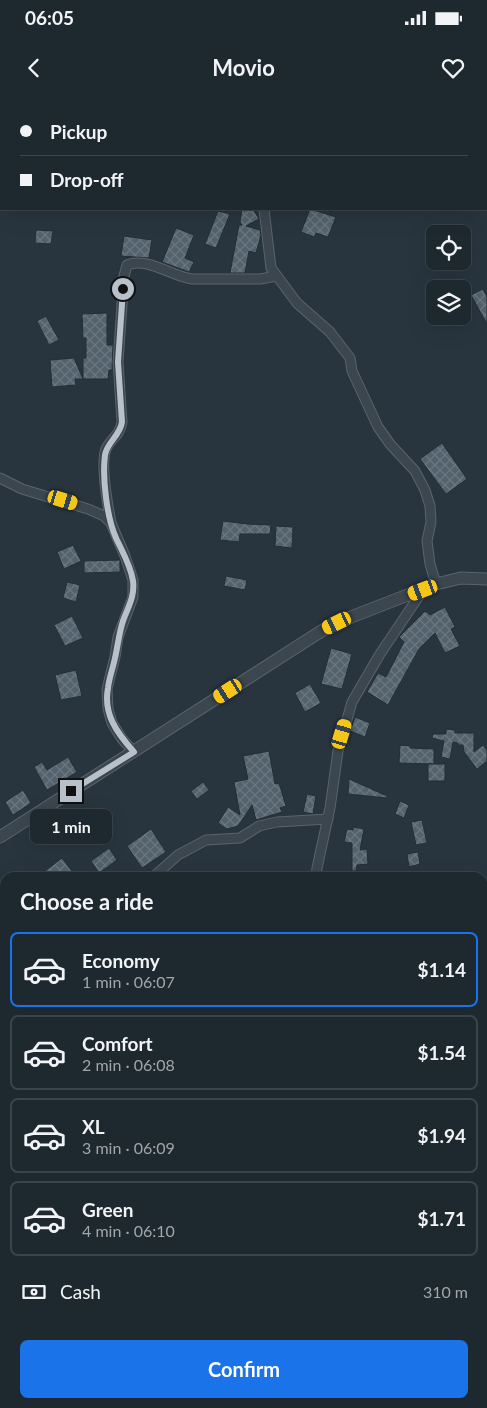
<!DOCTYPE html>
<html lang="en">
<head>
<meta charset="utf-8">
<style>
	:root { --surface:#1e282f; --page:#263037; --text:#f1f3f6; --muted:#a1a6aa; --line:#3c444b; --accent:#1a73e8 }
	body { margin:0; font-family:Lato,sans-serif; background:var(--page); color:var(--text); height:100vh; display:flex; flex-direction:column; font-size:19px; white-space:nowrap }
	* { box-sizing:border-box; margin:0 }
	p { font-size:16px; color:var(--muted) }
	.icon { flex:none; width:28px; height:28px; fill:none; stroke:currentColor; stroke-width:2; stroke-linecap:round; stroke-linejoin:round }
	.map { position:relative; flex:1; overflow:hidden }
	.side { position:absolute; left:0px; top:772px; width:488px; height:536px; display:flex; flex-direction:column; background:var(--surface); border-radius:15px 15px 0 0; box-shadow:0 5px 20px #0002,0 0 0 1px var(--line) }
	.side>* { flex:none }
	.top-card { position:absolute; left:0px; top:0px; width:488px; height:110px; box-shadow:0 5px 20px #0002,0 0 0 1px var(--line); display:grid; align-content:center; height:110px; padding:0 20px; background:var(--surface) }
	.tools { position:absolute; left:426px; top:125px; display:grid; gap:10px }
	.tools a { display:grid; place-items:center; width:45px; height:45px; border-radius:8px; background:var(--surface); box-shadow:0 5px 20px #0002,0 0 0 1px var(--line); font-size:25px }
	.end { position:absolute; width:22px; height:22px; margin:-11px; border:6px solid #b8c1ca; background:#111; box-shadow:0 0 0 2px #111 }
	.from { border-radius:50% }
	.bubble { position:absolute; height:35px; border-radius:8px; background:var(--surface); box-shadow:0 5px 20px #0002,0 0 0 1px var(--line); font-size:16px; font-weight:700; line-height:35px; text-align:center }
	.car { position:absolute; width:15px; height:30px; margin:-15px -8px; border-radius:6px; box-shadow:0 0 4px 1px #0007; background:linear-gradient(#f5c518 24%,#345 0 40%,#f5c518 0 76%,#345 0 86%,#f5c518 0) }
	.top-card b { display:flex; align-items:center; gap:18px; height:48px; font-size:19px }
	.top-card b+b { border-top:1px solid var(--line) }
	.top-card i { width:12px; height:12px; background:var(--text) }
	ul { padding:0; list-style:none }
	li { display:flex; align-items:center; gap:15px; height:75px; margin:0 10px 8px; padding:0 10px; border:2px solid var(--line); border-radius:8px }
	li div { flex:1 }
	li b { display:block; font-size:19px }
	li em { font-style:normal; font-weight:700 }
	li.active { border-color:var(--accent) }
	li>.icon { width:45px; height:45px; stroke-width:1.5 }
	h2 { padding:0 20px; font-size:22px; line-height:60px }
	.pay { display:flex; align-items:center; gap:12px; height:55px; padding:0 20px; font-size:19px }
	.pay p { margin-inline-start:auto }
	.cta { display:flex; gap:10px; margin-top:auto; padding:10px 20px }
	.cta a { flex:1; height:58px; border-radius:8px; background:var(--accent); color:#fff; font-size:20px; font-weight:700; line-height:58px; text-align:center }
	.status { display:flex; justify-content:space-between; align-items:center; height:35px; padding:0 25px; background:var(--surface); direction:ltr }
	.status svg { height:14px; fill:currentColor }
	header { display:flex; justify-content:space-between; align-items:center; height:65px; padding:0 20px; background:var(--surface); font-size:22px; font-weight:700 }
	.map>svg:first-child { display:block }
</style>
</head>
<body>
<div class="status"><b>06:05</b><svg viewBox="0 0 49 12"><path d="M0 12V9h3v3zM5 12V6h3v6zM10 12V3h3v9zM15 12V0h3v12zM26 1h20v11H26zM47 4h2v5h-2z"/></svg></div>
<header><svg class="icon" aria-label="back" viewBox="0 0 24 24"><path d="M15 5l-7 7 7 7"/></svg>Movio<svg class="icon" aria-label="heart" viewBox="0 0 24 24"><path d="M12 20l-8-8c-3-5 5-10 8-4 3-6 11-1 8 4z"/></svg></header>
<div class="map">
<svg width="487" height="1308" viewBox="0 0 487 1308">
	<defs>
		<pattern id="building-cross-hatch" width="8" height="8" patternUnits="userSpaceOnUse" patternTransform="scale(1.25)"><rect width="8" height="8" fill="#53626c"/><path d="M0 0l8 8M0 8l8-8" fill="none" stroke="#6a7780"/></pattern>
	</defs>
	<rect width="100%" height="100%" fill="#28353f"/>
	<g fill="url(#building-cross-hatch)" stroke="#222d37">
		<path d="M 242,109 L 253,109 L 259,119 L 246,126 L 260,130 L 261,135 L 256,153 L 249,151 L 245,173 L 230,173 L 239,125 L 242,125 L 240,122 Z"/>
		<path d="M 310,109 L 336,117 L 328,137 L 316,133 L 314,137 L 301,132 Z"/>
		<path d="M 218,111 L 230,114 L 216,148 L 205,144 Z"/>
		<path d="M 176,128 L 194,135 L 185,158 L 194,162 L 189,172 L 162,162 Z"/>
		<path d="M 36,130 L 53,131 L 51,144 L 35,143 Z"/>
		<path d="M 124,136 L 152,140 L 149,158 L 121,156 Z"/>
		<path d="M 483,189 L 487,197 L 487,224 L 471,195 Z"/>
		<path d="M 107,213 L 107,245 L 113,245 L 112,270 L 109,270 L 108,279 L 83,279 L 83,258 L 86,258 L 86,238 L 83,238 L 82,214 Z"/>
		<path d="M 46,216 L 59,240 L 49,245 L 37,221 Z"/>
		<path d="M 74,258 L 83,279 L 75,279 L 76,285 L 52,287 L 50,260 Z"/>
		<path d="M 442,343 L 467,379 L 446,394 L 420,359 Z"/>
		<path d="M 223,421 L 247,424 L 271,425 L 270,434 L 240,434 L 239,442 L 220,440 Z"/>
		<path d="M 276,426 L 293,427 L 292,448 L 275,446 Z"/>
		<path d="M 73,445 L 81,461 L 64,469 L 57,452 Z"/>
		<path d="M 120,460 L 120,472 L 84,473 L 84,461 Z"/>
		<path d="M 226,476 L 247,480 L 245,490 L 224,486 Z"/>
		<path d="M 67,482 L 80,485 L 76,502 L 63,498 Z"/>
		<path d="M 445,507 L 455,527 L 451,529 L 460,546 L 445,553 L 435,533 L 419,549 L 388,605 L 367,592 L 378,573 L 386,577 L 404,542 L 399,537 L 425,511 L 430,515 Z"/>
		<path d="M 72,516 L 83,538 L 65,546 L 54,525 Z"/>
		<path d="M 331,548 L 352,554 L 342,589 L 321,584 Z"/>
		<path d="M 76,570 L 82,596 L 61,600 L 55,575 Z"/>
		<path d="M 310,584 L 321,603 L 305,612 L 295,593 Z"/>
		<path d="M 355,617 L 370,623 L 365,637 L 350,631 Z"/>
		<path d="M 446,629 L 455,630 L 455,633 L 474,633 L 474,652 L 483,645 L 487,650 L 487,661 L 477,669 L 464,652 L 463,645 L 458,645 L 458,643 L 453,642 L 450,659 L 441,657 L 444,641 L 432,638 L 433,634 L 446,634 Z"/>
		<path d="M 400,645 L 411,646 L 410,648 L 434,649 L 434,664 L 399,663 Z"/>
		<path d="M 269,651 L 275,684 L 279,683 L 286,706 L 280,708 L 282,712 L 256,720 L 252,705 L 238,726 L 227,729 L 218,723 L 228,707 L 240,715 L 234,682 L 248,679 L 243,656 Z"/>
		<path d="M 68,657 L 77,672 L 47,690 L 34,667 L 42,662 L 47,670 Z"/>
		<rect x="428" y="664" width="17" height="17"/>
		<path d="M 349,679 L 387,696 L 387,698 L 348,694 Z"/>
		<path d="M 203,682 L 209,690 L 197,699 L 191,691 Z"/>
		<path d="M 23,690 L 31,703 L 13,715 L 5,702 Z"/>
		<path d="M 307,694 L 316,696 L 313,714 L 303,712 Z"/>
		<path d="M 400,701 L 409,705 L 404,718 L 395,714 Z"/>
		<path d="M 422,720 L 427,743 L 416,745 L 411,722 Z"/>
		<path d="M 353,727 L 364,729 L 360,750 L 367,749 L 368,764 L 357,765 L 356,771 L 352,771 L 352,743 L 344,742 L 347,729 L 353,730 Z"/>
		<path d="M 151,729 L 166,752 L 142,768 L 127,746 Z"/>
		<path d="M 109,748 L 117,760 L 99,773 L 91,761 Z"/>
		<path d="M 418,752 L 420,764 L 409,767 L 407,754 Z"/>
		<path d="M 62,758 L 77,778 L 49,778 L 45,771 Z"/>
	</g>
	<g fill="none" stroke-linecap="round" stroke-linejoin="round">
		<defs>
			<g id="minor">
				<path d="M 205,0 L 206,1"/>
				<path d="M 486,14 L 487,14"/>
				<path d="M 264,109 L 271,168 L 297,203 L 330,232 L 350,258 L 352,271 L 378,327 L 390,344 L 415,371 L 425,390 L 430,406 L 431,422 L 427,441 L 430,464 L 436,484"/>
				<path d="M 0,378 L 22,389 L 88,409 L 104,416 L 111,423 L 125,456 L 133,480 L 133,497 L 118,537 L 115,557 L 107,589 L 108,609 L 112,623 L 122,639 L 134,652"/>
				<path d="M 111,423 C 108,407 100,363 106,349 C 111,338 120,336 122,322 L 118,262 L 124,176 L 127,165 C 148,157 171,176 192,179 L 260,179 L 277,176"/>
				<path d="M 152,778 L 178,755 L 206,740 L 240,738 L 259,726 L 277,722 L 328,719"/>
				<path d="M 316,778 L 317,768 L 330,708 L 338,651 L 352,602 L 380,554 L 423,490"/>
				<path d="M 0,900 L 5,897"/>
				<path d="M 0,985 L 5,986"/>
				<path d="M 482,1105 L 487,1106"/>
				<path d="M 0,1196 L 5,1203"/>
				<path d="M 482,1229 L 486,1237 L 487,1250"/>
				<path d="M 410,1304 L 412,1308"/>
				<path d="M 15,1308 L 15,1304"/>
				<path d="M 165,1308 L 166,1304"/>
			</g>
			<path id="tertiary" d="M 0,737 L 323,530 L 351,517 L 436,484 L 461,478 L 487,479"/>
		</defs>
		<use href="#minor" stroke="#59646d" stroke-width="11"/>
		<use href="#tertiary" stroke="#59646d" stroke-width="13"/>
		<use href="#minor" stroke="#3b464f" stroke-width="9"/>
		<use href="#tertiary" stroke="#3b464f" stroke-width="11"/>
	</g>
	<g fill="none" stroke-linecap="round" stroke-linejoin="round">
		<path stroke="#b8c1ca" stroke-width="6" d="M 71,691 L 134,652 C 117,633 103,614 108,588 C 109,578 113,568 115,558 C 118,545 119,533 123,521 C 128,507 135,496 133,481 C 131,466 122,451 116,438 C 107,418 102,378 105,355 C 107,342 120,336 122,322 L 118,262 L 123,189"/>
	</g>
</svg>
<div class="tools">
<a><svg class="icon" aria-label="locate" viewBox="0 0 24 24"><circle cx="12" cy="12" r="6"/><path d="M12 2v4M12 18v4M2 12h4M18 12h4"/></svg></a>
<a><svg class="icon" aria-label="layers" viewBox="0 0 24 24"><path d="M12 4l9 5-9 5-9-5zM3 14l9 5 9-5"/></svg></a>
</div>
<i class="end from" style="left:123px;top:189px"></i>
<i class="end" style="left:71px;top:691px"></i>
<div class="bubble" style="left:30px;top:709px;width:82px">1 min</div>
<i class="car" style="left:63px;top:400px;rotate:107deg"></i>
<i class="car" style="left:423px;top:490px;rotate:250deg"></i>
<i class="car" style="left:337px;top:523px;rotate:244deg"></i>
<i class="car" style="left:228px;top:591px;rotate:237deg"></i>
<i class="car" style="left:342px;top:634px;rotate:17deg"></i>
<div class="top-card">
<b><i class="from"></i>Pickup</b>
<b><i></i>Drop-off</b>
</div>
<section class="side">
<h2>Choose a ride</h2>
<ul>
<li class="active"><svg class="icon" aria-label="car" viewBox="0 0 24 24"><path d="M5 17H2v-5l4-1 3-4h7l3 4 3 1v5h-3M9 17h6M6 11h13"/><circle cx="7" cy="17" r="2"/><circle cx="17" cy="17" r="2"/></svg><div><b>Economy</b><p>1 min · 06:07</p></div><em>$1.14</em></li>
<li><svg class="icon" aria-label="car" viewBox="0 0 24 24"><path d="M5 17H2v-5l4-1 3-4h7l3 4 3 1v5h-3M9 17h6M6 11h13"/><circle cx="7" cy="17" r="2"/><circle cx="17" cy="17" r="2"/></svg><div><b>Comfort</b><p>2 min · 06:08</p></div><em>$1.54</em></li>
<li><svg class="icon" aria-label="car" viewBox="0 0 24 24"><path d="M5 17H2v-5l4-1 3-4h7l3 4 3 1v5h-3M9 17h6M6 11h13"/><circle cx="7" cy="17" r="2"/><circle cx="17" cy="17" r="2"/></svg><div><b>XL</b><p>3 min · 06:09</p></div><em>$1.94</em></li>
<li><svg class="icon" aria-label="car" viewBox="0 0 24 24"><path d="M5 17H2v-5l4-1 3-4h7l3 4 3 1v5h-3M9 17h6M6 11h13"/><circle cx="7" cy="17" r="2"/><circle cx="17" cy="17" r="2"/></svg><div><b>Green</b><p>4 min · 06:10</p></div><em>$1.71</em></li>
</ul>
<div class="pay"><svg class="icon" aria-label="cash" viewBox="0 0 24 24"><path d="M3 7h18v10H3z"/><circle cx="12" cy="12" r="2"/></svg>Cash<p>310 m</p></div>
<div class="cta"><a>Confirm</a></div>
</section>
</div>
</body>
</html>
